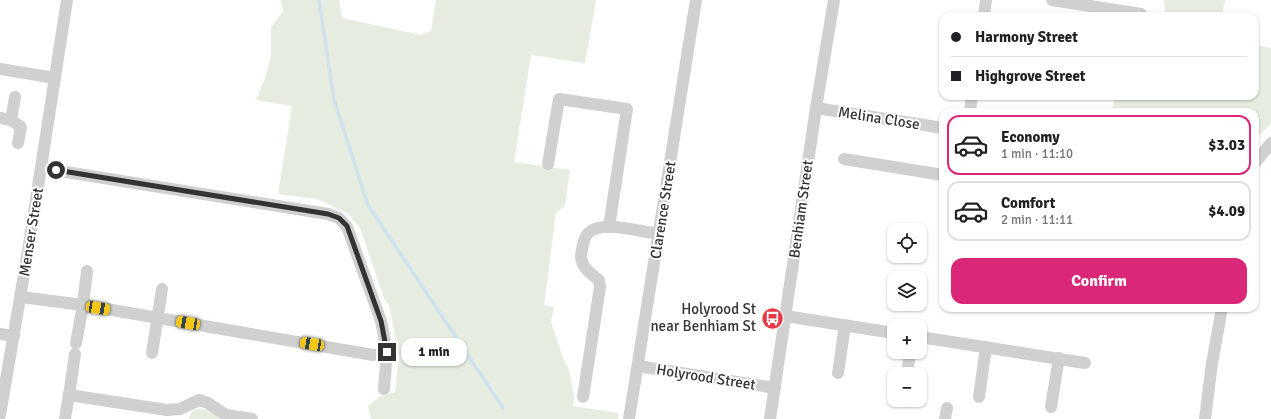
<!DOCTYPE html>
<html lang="en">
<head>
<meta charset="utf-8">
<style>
	:root { --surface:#fff; --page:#f6f6f6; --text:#202124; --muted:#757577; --line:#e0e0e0; --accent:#db2777 }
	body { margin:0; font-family:Signika,sans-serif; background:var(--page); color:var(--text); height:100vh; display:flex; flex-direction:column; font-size:15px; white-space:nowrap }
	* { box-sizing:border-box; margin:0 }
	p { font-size:13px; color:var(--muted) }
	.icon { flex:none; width:22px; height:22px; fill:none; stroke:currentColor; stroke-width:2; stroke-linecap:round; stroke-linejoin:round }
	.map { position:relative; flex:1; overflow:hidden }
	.side { position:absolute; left:939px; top:108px; width:320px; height:204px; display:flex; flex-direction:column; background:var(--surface); border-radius:12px; box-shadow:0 1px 3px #0004 }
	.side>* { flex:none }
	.banner { position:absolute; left:939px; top:12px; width:320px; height:88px; border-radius:12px; box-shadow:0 1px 3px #0004; display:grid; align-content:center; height:88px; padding:0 12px; background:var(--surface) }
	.tools { position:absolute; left:887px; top:223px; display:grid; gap:8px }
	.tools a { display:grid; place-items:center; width:40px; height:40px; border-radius:8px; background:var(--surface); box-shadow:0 1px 3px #0004; font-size:20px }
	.end { position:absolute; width:18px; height:18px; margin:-9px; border:5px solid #333; background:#fff; box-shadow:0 0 0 2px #fff }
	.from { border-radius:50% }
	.bubble { position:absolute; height:28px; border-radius:12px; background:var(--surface); box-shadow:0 1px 3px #0004; font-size:13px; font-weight:800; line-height:28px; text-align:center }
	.car { position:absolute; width:12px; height:24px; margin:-12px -6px; border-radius:5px; box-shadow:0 0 3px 1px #0007; background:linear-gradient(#f5c518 24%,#345 0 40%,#f5c518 0 76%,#345 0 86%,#f5c518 0) }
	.banner b { display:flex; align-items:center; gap:14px; height:38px; font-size:15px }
	.banner b+b { border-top:1px solid var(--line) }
	.banner i { width:10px; height:10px; background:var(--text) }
	ul { padding:7px 0 0; list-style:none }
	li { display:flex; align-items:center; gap:12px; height:60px; margin:0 8px 6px; padding:0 4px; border:2px solid var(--line); border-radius:12px }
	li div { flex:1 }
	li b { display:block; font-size:15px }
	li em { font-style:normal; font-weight:800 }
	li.on { border-color:var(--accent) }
	li>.icon { width:36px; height:36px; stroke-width:1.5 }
	.button { display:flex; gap:8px; margin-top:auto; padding:8px 12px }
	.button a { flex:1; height:46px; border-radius:12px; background:var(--accent); color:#fff; font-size:16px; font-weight:800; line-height:46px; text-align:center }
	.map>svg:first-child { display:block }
</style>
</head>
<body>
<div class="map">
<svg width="1271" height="419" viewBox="0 0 1271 419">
	<rect width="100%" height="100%" fill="#fff"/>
	<g fill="#e6ecdf">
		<path d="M 281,0 L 339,0 L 342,18 L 421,35 L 431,31 L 436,0 L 596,0 L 585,63 L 531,55 L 514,162 L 570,170 L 565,205 L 556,213 L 544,305 L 554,307 L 551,322 L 563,358 L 569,370 L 574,396 L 573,406 L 618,413 L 618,419 L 371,419 L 368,406 L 379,397 L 395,392 L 399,356 L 389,305 L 384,298 L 360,228 L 348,214 L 318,199 L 278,194 L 292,106 L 256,100 L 265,78 L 271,57 L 271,27 L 283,11 Z"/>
		<path d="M 1164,0 L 1225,0 L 1222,16 L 1167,16 L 1165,12 Z"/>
		<path d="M 1255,45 L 1271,48 L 1271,123 L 1255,140 L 1255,112 L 1112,112 L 1115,96 L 1255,96 Z"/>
		<path d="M 198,409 C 208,409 214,411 220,419 L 189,419 L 191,412 Z"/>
	</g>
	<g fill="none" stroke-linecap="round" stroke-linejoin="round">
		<path stroke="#cfe2ee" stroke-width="3.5" d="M 319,0 L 334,100 L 368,205 L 503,408"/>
		<g stroke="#d0d0d0" stroke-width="12">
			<path d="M 1052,0 L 1141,14"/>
			<path d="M 984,16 L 986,0"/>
			<path d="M 0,69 L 55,78"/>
			<path d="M 816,108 L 943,128"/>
			<path d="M 970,112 L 972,96"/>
			<path d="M 0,118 L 11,120 L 21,127 L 18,143"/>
			<path d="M 11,120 L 15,97"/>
			<path d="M 844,159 L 943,175"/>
			<path d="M 1255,163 L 1271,143"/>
			<path d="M 548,164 L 559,99 L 627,109 L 609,227"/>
			<path d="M 41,168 L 328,214 L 339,218 L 347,227 L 381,321 L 387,352 L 384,389"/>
			<path d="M 21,297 L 83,305 L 373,355 L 387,352"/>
			<path d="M 785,316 L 894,333"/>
			<path d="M 0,334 L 14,336"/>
			<path d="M 920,337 L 1085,363"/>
			<path d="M 76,343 L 83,305 L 87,271"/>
			<path d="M 152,353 L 162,289"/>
			<path d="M 638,366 L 775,388"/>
			<path d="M 838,373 L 845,325"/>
			<path d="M 907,374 L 910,352"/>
			<path d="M 69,395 L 75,354"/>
			<path d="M 583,397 L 600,287 L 599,280 C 588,272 578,264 582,250 C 583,243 585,234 591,231 C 607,221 641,232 659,234"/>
			<path d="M 979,397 L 986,347"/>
			<path d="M 1051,407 L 1059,358"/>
			<path d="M 0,415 L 28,251 L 67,0"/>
			<path d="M 65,419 L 69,395 L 167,410 L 180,409 L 199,400 L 208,403 L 226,415 L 252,419"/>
			<path d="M 629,419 L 696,0"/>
			<path d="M 770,419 L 816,108 L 834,0"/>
			<path d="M 945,419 L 947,408"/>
			<path d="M 1205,419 L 1212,363 L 1222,308"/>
		</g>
	</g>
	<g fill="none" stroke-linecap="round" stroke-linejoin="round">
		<path stroke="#333" stroke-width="5" d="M 56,170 L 328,214 L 339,218 L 347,226 L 381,321 L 387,352"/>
	</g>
	<defs>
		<symbol id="bus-disc" viewBox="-11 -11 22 22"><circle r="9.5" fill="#e63946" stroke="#fff"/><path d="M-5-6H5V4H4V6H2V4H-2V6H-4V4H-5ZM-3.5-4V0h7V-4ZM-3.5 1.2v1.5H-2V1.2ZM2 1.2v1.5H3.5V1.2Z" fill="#fff"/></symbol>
	</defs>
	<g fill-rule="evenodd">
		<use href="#bus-disc" x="760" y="306" width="25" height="25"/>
	</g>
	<g text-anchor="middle" stroke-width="4" stroke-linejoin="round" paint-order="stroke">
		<g font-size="15" fill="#333" stroke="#fff">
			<text transform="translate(879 118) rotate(9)" y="5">Melina Close</text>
			<text transform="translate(801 209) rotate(-82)" y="5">Benhiam Street</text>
			<text transform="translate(663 210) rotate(-81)" y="5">Clarence Street</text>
			<text transform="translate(31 232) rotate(-81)" y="5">Menser Street</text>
			<text transform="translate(706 377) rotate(9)" y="5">Holyrood Street</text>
		</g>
		<g font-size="15" fill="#333" stroke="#fff" text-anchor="end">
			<text x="756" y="314">Holyrood St<tspan x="756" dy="17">near Benhiam St</tspan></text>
		</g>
	</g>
</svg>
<div class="tools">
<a><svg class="icon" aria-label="locate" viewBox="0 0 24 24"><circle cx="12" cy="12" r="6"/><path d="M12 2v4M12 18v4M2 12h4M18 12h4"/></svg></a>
<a><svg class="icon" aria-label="layers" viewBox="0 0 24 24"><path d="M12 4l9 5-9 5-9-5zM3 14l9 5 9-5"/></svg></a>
<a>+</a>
<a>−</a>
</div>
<i class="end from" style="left:56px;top:170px"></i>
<i class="end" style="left:387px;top:352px"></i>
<div class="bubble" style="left:401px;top:338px;width:66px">1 min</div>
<i class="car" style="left:98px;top:308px;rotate:100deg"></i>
<i class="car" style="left:188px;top:323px;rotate:280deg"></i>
<i class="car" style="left:312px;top:344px;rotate:280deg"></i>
<div class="banner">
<b><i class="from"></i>Harmony Street</b>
<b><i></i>Highgrove Street</b>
</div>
<section class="side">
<ul>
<li class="on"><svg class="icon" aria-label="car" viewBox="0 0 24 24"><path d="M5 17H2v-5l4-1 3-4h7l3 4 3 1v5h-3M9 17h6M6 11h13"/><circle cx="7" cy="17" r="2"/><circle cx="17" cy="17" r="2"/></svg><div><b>Economy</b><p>1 min · 11:10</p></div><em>$3.03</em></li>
<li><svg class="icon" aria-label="car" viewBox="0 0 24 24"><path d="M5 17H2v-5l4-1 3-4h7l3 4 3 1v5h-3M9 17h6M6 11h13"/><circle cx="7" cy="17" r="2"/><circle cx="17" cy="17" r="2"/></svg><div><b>Comfort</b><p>2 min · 11:11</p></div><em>$4.09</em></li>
</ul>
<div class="button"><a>Confirm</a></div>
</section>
</div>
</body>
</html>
